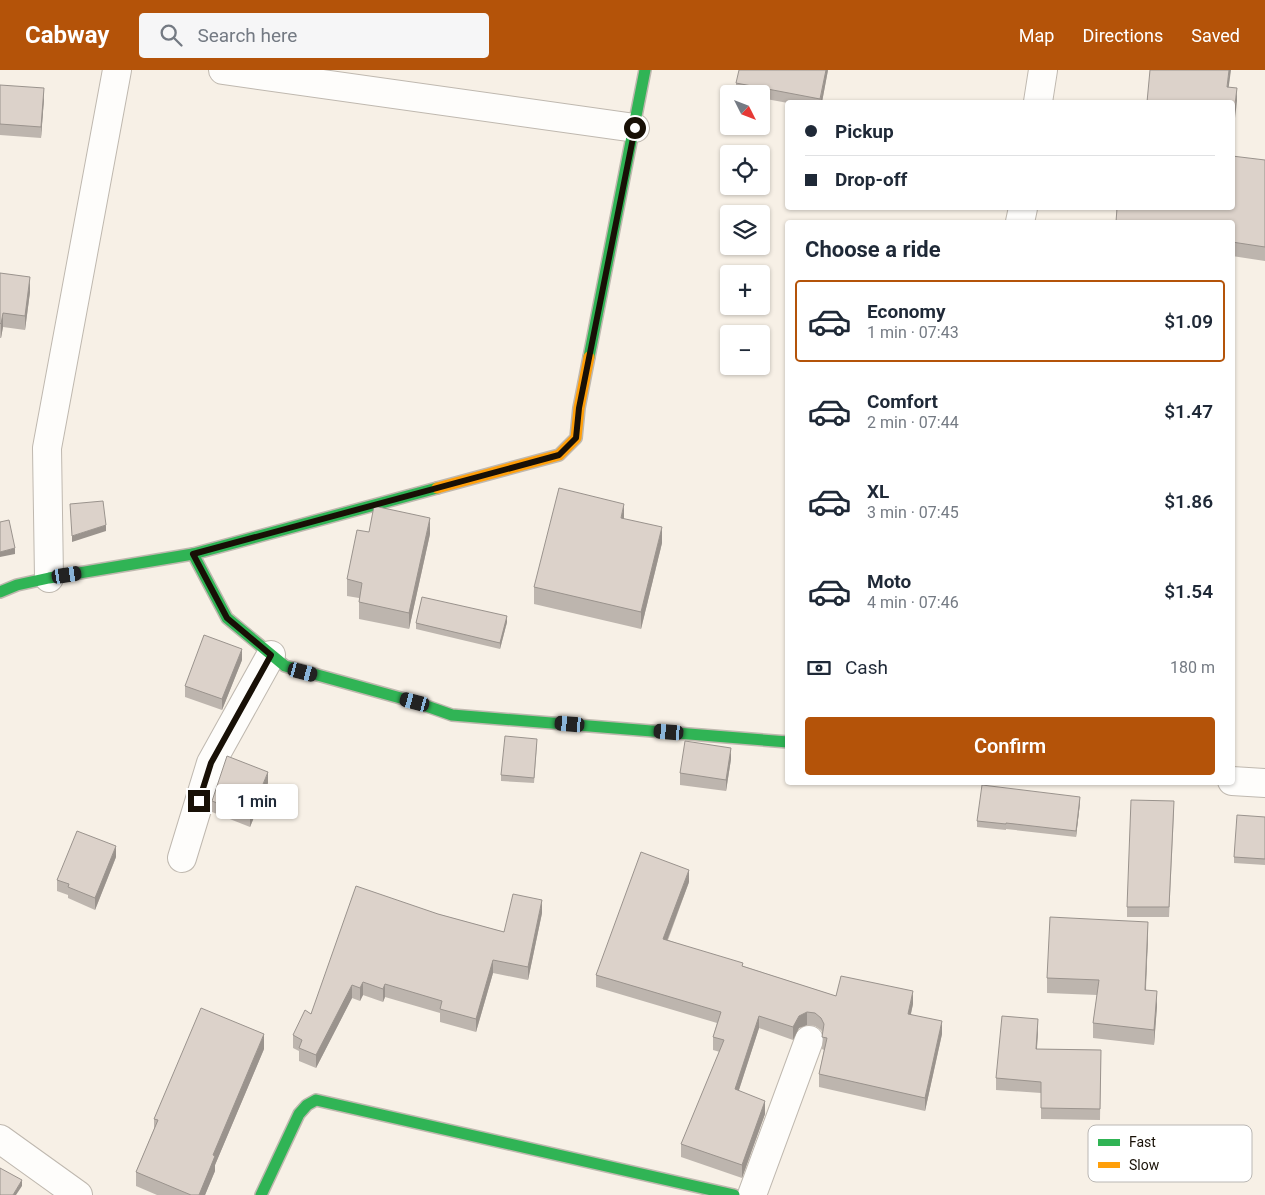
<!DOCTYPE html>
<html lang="en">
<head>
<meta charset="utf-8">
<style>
	:root { --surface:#fff; --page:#f6f6f7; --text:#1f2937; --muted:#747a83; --line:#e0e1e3; --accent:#b45309 }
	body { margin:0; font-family:Roboto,sans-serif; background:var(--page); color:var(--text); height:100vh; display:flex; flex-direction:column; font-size:19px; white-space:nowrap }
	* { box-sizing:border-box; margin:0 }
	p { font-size:16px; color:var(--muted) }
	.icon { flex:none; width:28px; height:28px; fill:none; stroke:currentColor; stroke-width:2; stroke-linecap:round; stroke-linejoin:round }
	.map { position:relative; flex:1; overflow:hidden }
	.sheet { position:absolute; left:785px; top:150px; width:450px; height:565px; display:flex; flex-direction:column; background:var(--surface); border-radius:5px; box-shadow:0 1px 4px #0004 }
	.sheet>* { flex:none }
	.guide { position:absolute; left:785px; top:30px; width:450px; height:110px; border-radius:5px; box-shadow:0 1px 4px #0004; display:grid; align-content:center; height:110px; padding:0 20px; background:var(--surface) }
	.needle { width:32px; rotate:132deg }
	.buttons { position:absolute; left:720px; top:15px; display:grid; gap:10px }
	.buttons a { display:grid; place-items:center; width:50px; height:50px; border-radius:5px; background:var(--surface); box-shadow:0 1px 4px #0004; font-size:25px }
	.end { position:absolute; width:22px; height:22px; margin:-11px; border:6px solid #181006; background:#fff; box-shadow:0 0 0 2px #fff }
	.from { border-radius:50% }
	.bubble { position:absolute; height:35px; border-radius:5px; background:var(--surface); box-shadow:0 1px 4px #0004; font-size:16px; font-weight:600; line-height:35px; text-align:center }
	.car { position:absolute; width:15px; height:30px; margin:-15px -8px; border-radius:6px; box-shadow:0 0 4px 1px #0007; background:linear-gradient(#222 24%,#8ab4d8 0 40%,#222 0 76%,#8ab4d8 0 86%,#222 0) }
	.guide b { display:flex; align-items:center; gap:18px; height:48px; font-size:19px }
	.guide b+b { border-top:1px solid var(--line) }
	.guide i { width:12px; height:12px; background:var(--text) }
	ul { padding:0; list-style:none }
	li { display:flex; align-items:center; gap:15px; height:82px; margin:0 10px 8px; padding:0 10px; border:2px solid transparent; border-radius:5px }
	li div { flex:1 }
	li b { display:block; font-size:19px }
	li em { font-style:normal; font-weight:600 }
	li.on { border-color:var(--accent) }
	li>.icon { width:45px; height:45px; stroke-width:1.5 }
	h2 { padding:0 20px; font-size:22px; line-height:60px }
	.pay { display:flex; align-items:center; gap:12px; height:55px; padding:0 20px; font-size:19px }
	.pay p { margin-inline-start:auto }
	.button { display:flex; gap:10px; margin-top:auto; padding:10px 20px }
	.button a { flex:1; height:58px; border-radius:5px; background:var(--accent); color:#fff; font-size:20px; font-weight:600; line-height:58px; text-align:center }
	header { display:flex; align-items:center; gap:30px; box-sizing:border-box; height:70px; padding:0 25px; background:var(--accent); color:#fff }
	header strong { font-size:24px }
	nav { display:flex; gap:28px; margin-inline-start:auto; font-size:18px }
	.search { width:350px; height:45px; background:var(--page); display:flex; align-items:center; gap:12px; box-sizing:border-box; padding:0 18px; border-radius:5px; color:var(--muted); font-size:19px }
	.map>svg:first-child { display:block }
</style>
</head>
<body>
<header>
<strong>Cabway</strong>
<div class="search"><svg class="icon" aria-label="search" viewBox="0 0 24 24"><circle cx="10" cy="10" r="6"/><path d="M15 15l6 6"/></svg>Search here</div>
<nav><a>Map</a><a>Directions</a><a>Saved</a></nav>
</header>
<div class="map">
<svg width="1265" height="1125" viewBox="0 0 1265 1125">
	<rect width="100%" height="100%" fill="#f7f0e6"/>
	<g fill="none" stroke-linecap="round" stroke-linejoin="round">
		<defs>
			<g id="street">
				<path d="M 223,0 L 635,58"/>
				<path d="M 1038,32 L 1043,0"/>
				<path d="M 1020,152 L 1023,138"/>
				<path d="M 49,508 L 47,378 L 117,0"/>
				<path d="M 1232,711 L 1265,713"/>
				<path d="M 182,788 L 211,693 L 271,585"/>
				<path d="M 0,1069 L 78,1125"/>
				<path d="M 752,1125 L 809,970"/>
			</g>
			<g id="fast">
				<path d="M 589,287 L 645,0"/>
				<path d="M 193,484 L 227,548 L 285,596 L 415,632 L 452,645 L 788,672"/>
				<path d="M 0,522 L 17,515 L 49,508 L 193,484 L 437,418"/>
				<path d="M 261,1125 L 299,1044 L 307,1035 L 316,1030 L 734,1125"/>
			</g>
			<path id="slow" d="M 437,418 L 559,385 L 576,368 L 579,338 L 589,287"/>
		</defs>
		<use href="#street" stroke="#bfb8af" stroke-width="30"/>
		<use href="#fast" stroke="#bfb8af" stroke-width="14"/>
		<use href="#slow" stroke="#bfb8af" stroke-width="14"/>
		<use href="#street" stroke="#fefdfb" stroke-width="28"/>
		<use href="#fast" stroke="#30b455" stroke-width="11"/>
		<use href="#slow" stroke="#ff9f0a" stroke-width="11"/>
	</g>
	<g fill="#bdb5ae">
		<path d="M 828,0 L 822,32 L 788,33 L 761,28 L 761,24 L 741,24 L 736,23 L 736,13 Z"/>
		<path d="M 0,15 L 44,29 L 41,68 L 0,65 Z"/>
		<path d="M 1265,90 L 1265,191 L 1232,186 L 1232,152 Z"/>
		<path d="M 0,203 L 30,222 L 25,260 L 3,257 L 1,268 L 0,268 Z"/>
		<path d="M 430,464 L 409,559 L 359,549 L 359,528 L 347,526 L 347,509 Z"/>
		<path d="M 662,473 L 641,559 L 534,534 L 534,517 Z"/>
		<path d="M 507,552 L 500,579 L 416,559 L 416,553 Z"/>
		<path d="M 242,590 L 222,640 L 185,627 L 185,616 Z"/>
		<path d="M 537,674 L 534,713 L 501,711 L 501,705 Z"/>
		<path d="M 731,689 L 726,721 L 680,715 L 680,703 Z"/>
		<path d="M 268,713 L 250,757 L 212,742 L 212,731 Z"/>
		<path d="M 1080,733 L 1076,767 L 1006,759 L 1006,760 L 977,757 L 977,751 Z"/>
		<path d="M 1174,742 L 1169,847 L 1127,847 L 1127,837 Z"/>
		<path d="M 1265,747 L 1265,795 L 1234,793 L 1234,787 Z"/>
		<path d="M 116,787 L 95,840 L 68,828 L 68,825 L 57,821 L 57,810 Z"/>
		<path d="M 689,812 L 668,870 L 743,896 L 836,926 L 913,934 L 911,944 L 942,964 L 925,1041 L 819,1017 L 819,1004 L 824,980 L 822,979 L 823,964 L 821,960 L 815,956 L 807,955 L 799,958 L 793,970 L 759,958 L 739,1020 L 765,1044 L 742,1108 L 681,1087 L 681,1074 L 720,982 L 713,980 L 713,967 L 717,953 L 596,917 L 596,905 Z"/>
		<path d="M 542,843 L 528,910 L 493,903 L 476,962 L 440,952 L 440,943 L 385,927 L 383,932 L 363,925 L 360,931 L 352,928 L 316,998 L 299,991 L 299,981 L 293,978 L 293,965 L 311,944 L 438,844 L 504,862 Z"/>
		<path d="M 1148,866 L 1146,920 L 1157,936 L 1154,975 L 1093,968 L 1093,953 L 1097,925 L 1047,923 L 1047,908 Z"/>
		<path d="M 1038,961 L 1037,979 L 1101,980 L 1100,1050 L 1041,1049 L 1041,1023 L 996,1020 L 996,1008 Z"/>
		<path d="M 264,979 L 215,1095 L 215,1101 L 205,1125 L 157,1125 L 136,1116 L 136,1102 L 154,1059 L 154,1049 Z"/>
	</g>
	<g fill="#9a938d">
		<path d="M 826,0 L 828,0 L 822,32 L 820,32 Z"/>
		<path d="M 1229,0 L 1231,0 L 1227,30 L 1227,17 Z"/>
		<path d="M 44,18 L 44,29 L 41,68 L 41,57 Z"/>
		<path d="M 1237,18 L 1237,31 L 1232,73 L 1232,59 Z"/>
		<path d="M 30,207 L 30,222 L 25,260 L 25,246 Z"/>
		<path d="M 3,243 L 3,257 L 1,268 L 1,254 Z"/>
		<path d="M 624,434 L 624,450 L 621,448 Z"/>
		<path d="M 430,448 L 430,464 L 409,559 L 409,543 Z"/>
		<path d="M 106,455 L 106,461 L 72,472 L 72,466 Z"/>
		<path d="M 662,457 L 662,473 L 641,559 L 641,542 Z"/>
		<path d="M 15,478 L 15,484 L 0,487 L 0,482 Z"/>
		<path d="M 507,546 L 507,552 L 500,579 L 500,573 Z"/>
		<path d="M 242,579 L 242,590 L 222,640 L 222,629 Z"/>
		<path d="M 731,678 L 731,689 L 726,721 L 726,710 Z"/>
		<path d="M 268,702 L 268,713 L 250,757 L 250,746 Z"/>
		<path d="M 1080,727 L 1080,733 L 1076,767 L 1076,761 Z"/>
		<path d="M 116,776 L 116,787 L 95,840 L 95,828 Z"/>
		<path d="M 689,800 L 689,812 L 663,881 L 663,869 Z"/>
		<path d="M 542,830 L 542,843 L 528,910 L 528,897 Z"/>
		<path d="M 1148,852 L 1148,866 L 1145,935 L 1145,920 Z"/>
		<path d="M 493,890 L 493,903 L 476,962 L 476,949 Z"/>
		<path d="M 363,912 L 363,925 L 360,931 L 360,918 Z"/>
		<path d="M 385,914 L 385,927 L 383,932 L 383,919 Z"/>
		<path d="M 352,915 L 352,928 L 316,998 L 316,985 Z"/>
		<path d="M 913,921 L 913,934 L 908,956 L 908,944 Z"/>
		<path d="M 1157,921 L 1157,936 L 1154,975 L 1154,960 Z"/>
		<path d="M 807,942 L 807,955 L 799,958 L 793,970 L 793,957 L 799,946 Z"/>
		<path d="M 759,946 L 759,958 L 735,1032 L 735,1019 Z"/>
		<path d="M 1038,949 L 1038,961 L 1036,991 L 1036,979 Z"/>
		<path d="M 942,951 L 942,964 L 925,1041 L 925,1028 Z"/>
		<path d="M 264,964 L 264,979 L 215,1095 L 215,1101 L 205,1125 L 199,1125 L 213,1085 Z"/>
		<path d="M 765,1031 L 765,1044 L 742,1108 L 742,1095 Z"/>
		<path d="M 22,1110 L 22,1116 L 16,1125 L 13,1125 Z"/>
	</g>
	<g fill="#dcd2ca" stroke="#9a938d">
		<path d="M 739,0 L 826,0 L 820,29 L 736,13 Z"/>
		<path d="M 1150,0 L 1229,0 L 1227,17 L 1237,18 L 1232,59 L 1232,32 L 1147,32 Z"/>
		<path d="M 0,15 L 44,18 L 41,57 L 0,54 Z"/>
		<path d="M 1232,86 L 1265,90 L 1265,177 L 1232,172 L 1232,152 L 1116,152 L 1117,138 L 1232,138 Z"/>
		<path d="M 0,203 L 30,207 L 25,246 L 3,243 L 1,254 L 0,253 Z"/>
		<path d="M 559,418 L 624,434 L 621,448 L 662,457 L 641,542 L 534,517 Z"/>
		<path d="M 103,431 L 106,455 L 72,466 L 70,434 Z"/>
		<path d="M 374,436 L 430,448 L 409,543 L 359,532 L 362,513 L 347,509 L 357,460 L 369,462 Z"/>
		<path d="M 9,450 L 15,478 L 0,482 L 0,452 Z"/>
		<path d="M 422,527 L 507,546 L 500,573 L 416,553 Z"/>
		<path d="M 204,565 L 242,579 L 222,629 L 185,616 Z"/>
		<path d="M 505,666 L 537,669 L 534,708 L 501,705 Z"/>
		<path d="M 685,671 L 731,678 L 726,710 L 680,703 Z"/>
		<path d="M 227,686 L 268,702 L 250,746 L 212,731 Z"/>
		<path d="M 982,715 L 1080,727 L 1076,761 L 1006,753 L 1006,754 L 977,751 Z"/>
		<path d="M 1131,730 L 1174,731 L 1169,837 L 1127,837 Z"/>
		<path d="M 1237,745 L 1265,747 L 1265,789 L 1234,787 Z"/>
		<path d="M 77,761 L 116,776 L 95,828 L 68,817 L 69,814 L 57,810 Z"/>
		<path d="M 641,782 L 689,800 L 663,869 L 743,893 L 742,896 L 836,926 L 841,906 L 913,921 L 908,944 L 942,951 L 925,1028 L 819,1004 L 827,968 L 822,967 L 824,954 L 821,948 L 815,943 L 807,942 L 799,946 L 793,957 L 759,946 L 735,1019 L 765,1031 L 742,1095 L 681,1074 L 724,970 L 713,967 L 721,942 L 596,905 Z"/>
		<path d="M 356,816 L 438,844 L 504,862 L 513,824 L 542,830 L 528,897 L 493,890 L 476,949 L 440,939 L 442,931 L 385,914 L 383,919 L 363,912 L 360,918 L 352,915 L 316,985 L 299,978 L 302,970 L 293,965 L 305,940 L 311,944 Z"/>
		<path d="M 1050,847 L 1148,852 L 1145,920 L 1157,921 L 1154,960 L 1093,953 L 1099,910 L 1047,908 Z"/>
		<path d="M 201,938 L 264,964 L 213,1085 L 215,1086 L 199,1125 L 191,1125 L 136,1102 L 158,1050 L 154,1049 Z"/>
		<path d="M 1002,946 L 1038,949 L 1036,979 L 1101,980 L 1100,1039 L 1041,1038 L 1041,1012 L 996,1008 Z"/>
		<path d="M 0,1098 L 22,1110 L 13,1125 L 0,1125 Z"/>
	</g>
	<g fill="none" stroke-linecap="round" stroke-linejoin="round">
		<path stroke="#181006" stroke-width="6" d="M 199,731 L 211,693 L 271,585 L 227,548 L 193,484 L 559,385 L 576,368 L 579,338 L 635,58"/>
	</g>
	<rect x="1088" y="1055" width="164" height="57" rx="8" fill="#fff" stroke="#bab7b4" stroke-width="1"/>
	<rect x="1098" y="1069" width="22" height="7" fill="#30b455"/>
	<rect x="1098" y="1092" width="22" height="6" fill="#ff9f0a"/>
	<g font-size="14" fill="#181006">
		<text x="1129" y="1077">Fast</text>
		<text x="1129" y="1100">Slow</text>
	</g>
</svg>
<div class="buttons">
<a><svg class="needle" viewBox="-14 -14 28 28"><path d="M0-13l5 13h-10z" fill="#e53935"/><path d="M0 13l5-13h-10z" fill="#747a83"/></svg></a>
<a><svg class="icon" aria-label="locate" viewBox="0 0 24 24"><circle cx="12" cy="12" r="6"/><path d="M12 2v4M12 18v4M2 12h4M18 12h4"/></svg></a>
<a><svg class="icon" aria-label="layers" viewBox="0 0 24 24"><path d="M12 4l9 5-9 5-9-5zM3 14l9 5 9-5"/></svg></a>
<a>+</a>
<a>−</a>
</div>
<i class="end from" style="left:635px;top:58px"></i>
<i class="end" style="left:199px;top:731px"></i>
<div class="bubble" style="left:216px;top:714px;width:82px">1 min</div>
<i class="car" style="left:67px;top:505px;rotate:81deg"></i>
<i class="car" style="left:303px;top:602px;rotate:105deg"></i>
<i class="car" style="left:415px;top:632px;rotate:285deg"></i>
<i class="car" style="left:570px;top:654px;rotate:275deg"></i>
<i class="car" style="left:669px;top:662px;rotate:275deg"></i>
<div class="guide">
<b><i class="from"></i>Pickup</b>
<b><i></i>Drop-off</b>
</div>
<section class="sheet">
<h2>Choose a ride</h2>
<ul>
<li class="on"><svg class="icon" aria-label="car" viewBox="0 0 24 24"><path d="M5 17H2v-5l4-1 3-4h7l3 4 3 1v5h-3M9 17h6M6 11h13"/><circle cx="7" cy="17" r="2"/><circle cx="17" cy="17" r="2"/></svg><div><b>Economy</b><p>1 min · 07:43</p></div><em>$1.09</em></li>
<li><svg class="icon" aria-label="car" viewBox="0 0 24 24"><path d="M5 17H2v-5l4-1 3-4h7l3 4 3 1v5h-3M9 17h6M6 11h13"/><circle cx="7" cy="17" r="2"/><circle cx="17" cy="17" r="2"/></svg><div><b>Comfort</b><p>2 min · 07:44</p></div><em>$1.47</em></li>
<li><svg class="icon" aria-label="car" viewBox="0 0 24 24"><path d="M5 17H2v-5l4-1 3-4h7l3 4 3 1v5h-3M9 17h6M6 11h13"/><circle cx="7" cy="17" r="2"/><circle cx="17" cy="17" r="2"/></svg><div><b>XL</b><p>3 min · 07:45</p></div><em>$1.86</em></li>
<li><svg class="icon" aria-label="car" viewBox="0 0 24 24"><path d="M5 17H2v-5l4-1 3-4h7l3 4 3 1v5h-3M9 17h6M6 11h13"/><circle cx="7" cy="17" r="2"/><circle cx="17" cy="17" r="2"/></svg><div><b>Moto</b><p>4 min · 07:46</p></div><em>$1.54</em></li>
</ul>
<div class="pay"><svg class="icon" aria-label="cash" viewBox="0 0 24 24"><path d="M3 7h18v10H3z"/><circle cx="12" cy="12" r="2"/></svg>Cash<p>180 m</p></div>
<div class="button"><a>Confirm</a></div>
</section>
</div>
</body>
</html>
